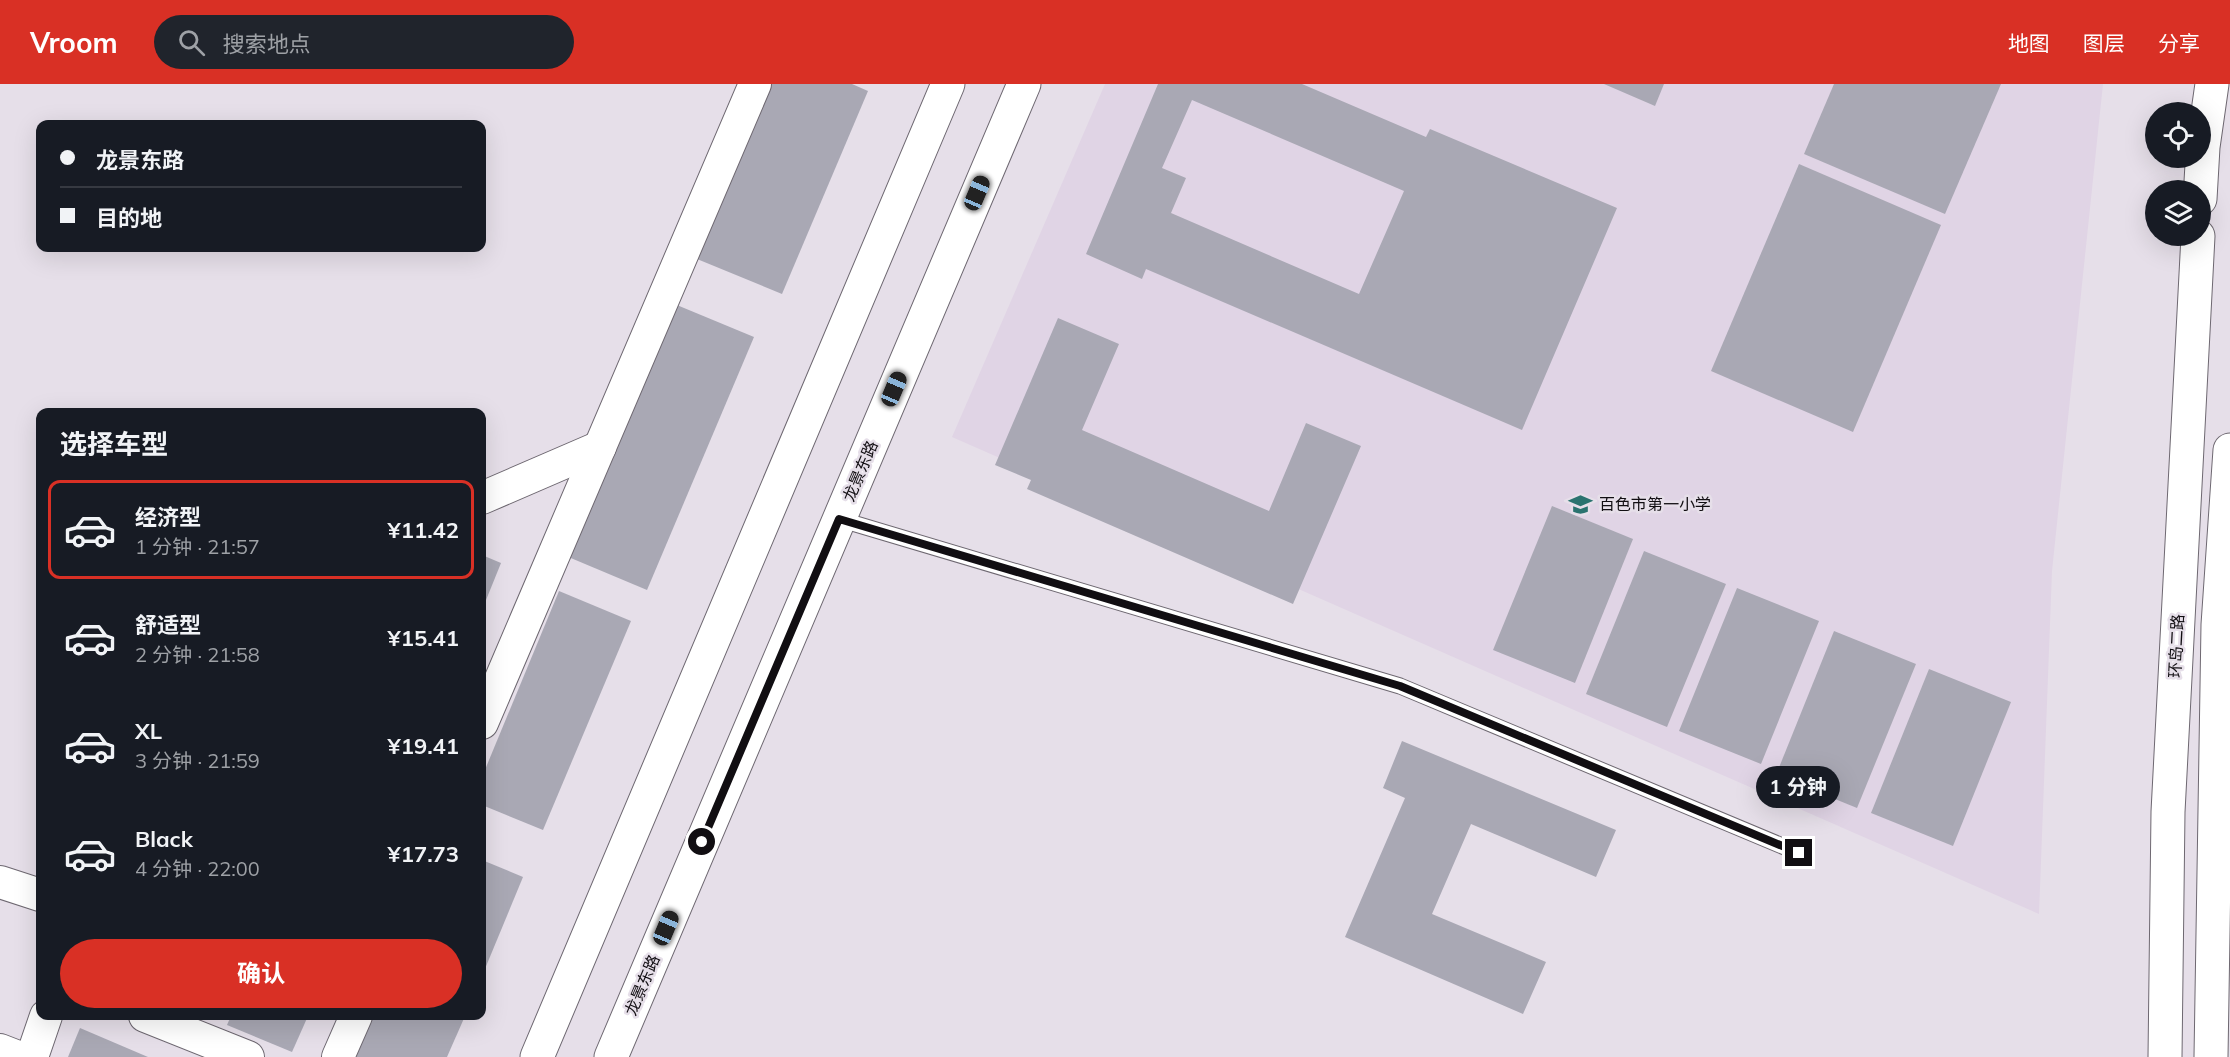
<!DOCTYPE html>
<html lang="zh">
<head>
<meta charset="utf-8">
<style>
	:root { --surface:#171b24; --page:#20242c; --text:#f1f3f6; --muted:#9ea1a6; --line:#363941; --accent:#d93025 }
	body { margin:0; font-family:Mulish,"Noto Sans SC",sans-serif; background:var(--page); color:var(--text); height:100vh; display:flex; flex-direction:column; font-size:22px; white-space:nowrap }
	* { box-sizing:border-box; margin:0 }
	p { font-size:20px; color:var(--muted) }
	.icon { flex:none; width:33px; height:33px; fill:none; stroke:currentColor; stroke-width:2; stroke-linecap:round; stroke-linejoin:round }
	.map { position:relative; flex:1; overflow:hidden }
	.side { position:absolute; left:36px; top:324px; width:450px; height:612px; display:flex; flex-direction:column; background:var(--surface); border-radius:12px; box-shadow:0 6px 24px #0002 }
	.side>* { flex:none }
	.guide { position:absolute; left:36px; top:36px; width:450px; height:132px; border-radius:12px; box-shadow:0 6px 24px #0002; display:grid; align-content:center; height:132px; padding:0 24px; background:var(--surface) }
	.controls { position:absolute; left:2145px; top:18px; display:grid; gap:12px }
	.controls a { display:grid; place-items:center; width:66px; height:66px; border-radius:50%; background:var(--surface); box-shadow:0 6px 24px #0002; font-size:30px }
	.end { position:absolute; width:27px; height:27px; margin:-14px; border:8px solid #110e12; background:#fff; box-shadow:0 0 0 3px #fff }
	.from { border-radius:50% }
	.bubble { position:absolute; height:42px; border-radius:21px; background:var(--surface); box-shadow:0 6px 24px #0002; font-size:20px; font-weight:700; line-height:42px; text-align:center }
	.car { position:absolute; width:18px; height:36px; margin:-18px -9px; border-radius:8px; box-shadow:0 0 4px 2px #0007; background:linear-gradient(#222 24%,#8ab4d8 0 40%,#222 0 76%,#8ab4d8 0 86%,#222 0) }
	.guide b { display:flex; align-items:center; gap:21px; height:57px; font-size:22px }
	.guide b+b { border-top:2px solid var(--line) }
	.guide i { width:15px; height:15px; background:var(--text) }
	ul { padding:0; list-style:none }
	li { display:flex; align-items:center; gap:18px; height:99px; margin:0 12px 9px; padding:0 12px; border:3px solid transparent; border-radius:12px }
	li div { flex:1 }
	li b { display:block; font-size:22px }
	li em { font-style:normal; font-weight:700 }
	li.current { border-color:var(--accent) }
	li>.icon { width:54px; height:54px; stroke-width:1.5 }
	h2 { padding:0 24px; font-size:27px; line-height:72px }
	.button { display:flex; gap:12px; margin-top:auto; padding:12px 24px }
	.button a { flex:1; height:69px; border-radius:36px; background:var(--accent); color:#fff; font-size:24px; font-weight:700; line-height:69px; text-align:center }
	header { display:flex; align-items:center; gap:36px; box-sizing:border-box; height:84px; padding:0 30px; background:var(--accent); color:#fff }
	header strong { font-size:28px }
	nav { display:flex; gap:33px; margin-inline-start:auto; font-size:21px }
	.search { width:420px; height:54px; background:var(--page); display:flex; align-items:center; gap:15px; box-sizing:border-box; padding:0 21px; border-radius:33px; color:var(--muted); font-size:22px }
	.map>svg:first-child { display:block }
</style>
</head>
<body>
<header>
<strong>Vroom</strong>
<div class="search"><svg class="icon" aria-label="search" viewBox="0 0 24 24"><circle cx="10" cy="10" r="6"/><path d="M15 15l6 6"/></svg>搜索地点</div>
<nav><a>地图</a><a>图层</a><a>分享</a></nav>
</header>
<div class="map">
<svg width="2230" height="973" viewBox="0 0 2230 973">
	<rect width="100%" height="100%" fill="#e6dfe9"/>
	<path fill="#e0d4e5" d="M 1105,0 L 2103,0 L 2052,487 L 2039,830 L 952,353 Z"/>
	<g fill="#a9a8b4" fill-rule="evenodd">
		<path d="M 770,0 L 852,0 L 868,7 L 782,210 L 697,175 Z"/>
		<path d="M 1158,0 L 1302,0 L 1426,53 L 1430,45 L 1617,124 L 1522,346 L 1146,185 L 1142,195 L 1086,170 ZM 1192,16 L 1404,107 L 1359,210 L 1171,129 L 1186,94 L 1162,84 Z"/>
		<path d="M 1604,0 L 1664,0 L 1655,22 Z"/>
		<path d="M 1834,0 L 2001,0 L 1945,130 L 1804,70 Z"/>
		<path d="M 1799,80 L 1941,141 L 1853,348 L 1711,287 Z"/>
		<path d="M 672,219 L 754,253 L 647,506 L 566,472 Z"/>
		<path d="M 1058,234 L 1119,260 L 1082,346 L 1269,427 L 1306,339 L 1361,362 L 1293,520 L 1027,405 L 1031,396 L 995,381 Z"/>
		<path d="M 1552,422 L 1633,455 L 1575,599 L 1493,566 Z"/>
		<path d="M 1644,467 L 1726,500 L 1667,643 L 1586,610 Z"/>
		<path d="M 482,471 L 501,479 L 482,526 Z"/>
		<path d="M 1737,504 L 1819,537 L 1761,680 L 1679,647 Z"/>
		<path d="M 559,507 L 631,537 L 543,746 L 482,721 L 482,693 Z"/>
		<path d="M 1834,547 L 1916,580 L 1857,724 L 1776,691 Z"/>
		<path d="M 1929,585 L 2011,618 L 1953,762 L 1871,729 Z"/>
		<path d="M 1402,657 L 1616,746 L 1596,793 L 1471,740 L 1432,830 L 1546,878 L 1523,930 L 1345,853 L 1405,714 L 1383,704 Z"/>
		<path d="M 482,776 L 523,793 L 482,892 Z"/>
		<path d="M 231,932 L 308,932 L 292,968 L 227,941 Z"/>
		<path d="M 373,932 L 465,932 L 447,973 L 356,973 Z"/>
		<path d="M 80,944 L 148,973 L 68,973 Z"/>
	</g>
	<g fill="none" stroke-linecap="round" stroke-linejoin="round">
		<defs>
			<path id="lane" d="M 839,435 L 1400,602 L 1799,769"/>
			<g id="street">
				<path d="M 482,414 L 600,363"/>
				<path d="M 482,639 L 755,0"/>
				<path d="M 0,798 L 40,811"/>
				<path d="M 145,932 L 248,973"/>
				<path d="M 0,966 L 18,973"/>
				<path d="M 32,973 L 46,932"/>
				<path d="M 338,973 L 356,932"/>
			</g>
			<g id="secondary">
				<path d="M 2200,115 L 2203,63 L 2212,0"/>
				<path d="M 537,973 L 948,0"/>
				<path d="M 611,973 L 1024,0"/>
				<path d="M 2165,973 L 2168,728 L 2198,152"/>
				<path d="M 2211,973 L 2218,541 L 2230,366"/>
			</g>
		</defs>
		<use href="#lane" stroke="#6e6871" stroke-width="17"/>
		<use href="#street" stroke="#6e6871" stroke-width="34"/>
		<use href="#secondary" stroke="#6e6871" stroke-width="35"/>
		<use href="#lane" stroke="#fff" stroke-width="15"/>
		<use href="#street" stroke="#fff" stroke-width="32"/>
		<use href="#secondary" stroke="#fff" stroke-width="33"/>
	</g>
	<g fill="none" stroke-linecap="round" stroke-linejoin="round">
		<path stroke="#110e12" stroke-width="8" d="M 702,758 L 839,435 L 1400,602 L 1799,769"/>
	</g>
	<defs>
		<symbol id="school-bare" viewBox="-9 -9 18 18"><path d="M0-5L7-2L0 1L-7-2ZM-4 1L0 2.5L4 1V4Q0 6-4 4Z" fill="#2a736f" stroke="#e6dfe9" stroke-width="2.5" paint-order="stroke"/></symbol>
	</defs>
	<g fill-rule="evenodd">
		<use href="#school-bare" x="1564" y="404" width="33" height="33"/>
	</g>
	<g text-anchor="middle" stroke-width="5" stroke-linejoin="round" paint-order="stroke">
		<g font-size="16" fill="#110e12" stroke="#e6dfe9">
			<text transform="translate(860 387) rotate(-67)" y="6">龙景东路</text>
			<text transform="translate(2176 562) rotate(-87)" y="6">环岛二路</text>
			<text transform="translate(642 901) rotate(-67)" y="6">龙景东路</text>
		</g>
		<g font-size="16" fill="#110e12" stroke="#e6dfe9" text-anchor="start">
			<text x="1599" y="426">百色市第一小学</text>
		</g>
	</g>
</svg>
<div class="controls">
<a><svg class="icon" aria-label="locate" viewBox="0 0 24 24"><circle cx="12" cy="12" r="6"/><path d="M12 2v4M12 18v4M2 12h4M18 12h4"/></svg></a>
<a><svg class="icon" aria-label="layers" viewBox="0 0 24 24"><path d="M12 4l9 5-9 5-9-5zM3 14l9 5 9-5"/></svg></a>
</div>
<i class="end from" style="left:702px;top:758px"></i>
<i class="end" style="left:1799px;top:769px"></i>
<div class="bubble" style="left:1756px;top:682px;width:84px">1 分钟</div>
<i class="car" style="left:977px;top:109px;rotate:23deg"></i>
<i class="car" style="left:894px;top:305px;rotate:23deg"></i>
<i class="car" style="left:666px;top:844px;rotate:23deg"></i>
<div class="guide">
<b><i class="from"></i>龙景东路</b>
<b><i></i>目的地</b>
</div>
<section class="side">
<h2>选择车型</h2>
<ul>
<li class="current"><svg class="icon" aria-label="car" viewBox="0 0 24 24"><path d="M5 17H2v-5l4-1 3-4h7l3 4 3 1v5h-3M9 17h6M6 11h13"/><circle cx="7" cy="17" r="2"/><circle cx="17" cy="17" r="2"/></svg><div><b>经济型</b><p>1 分钟 · 21:57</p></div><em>¥11.42</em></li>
<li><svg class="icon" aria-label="car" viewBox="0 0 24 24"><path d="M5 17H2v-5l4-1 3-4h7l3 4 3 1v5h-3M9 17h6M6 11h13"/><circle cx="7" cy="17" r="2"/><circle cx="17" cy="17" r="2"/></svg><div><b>舒适型</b><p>2 分钟 · 21:58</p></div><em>¥15.41</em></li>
<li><svg class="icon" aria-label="car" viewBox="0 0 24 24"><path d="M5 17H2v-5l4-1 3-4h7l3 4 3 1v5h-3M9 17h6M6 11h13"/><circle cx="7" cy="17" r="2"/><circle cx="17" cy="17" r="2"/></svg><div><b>XL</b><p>3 分钟 · 21:59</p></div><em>¥19.41</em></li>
<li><svg class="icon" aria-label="car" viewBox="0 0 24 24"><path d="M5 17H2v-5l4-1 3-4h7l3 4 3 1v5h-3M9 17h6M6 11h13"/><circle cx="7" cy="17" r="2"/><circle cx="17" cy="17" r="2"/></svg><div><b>Black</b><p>4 分钟 · 22:00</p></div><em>¥17.73</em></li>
</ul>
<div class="button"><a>确认</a></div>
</section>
</div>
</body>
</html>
